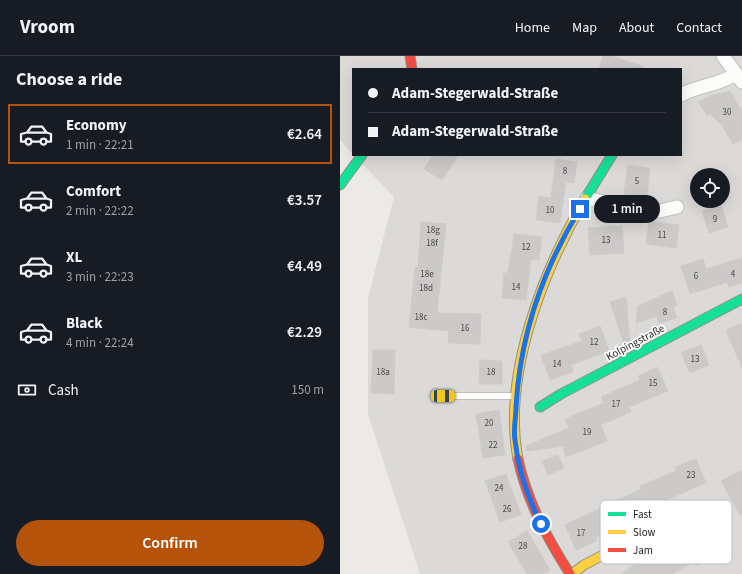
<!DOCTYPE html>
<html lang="en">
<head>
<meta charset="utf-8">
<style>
	:root { --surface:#171b24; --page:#242831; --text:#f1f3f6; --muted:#9ea1a6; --line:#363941; --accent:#b45309 }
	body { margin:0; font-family:"Source Sans 3",sans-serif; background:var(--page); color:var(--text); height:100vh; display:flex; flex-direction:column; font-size:15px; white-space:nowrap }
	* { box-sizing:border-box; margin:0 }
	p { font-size:13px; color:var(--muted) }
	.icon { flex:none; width:22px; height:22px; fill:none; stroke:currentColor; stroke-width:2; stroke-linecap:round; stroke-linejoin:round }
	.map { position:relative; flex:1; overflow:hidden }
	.details { display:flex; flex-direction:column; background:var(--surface); width:340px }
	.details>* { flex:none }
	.top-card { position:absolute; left:12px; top:12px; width:330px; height:88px; border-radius:0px; box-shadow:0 4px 16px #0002; display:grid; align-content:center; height:88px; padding:0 16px; background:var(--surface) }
	.fabs { position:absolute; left:350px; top:112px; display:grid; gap:8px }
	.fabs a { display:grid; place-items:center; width:40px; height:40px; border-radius:50%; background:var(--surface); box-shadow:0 4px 16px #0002; font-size:20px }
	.end { position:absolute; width:18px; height:18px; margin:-9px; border:5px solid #1a73e8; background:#fff; box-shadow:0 0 0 2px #fff }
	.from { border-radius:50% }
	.bubble { position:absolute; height:28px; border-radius:14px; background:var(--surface); box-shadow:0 4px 16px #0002; font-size:13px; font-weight:600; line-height:28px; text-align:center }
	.car { position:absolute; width:12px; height:24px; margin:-12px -6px; border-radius:5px; box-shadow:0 0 3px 1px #0007; background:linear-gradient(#f5c518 24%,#345 0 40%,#f5c518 0 76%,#345 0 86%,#f5c518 0) }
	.top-card b { display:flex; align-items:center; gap:14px; height:38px; font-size:15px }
	.top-card b+b { border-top:1px solid var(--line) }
	.top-card i { width:10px; height:10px; background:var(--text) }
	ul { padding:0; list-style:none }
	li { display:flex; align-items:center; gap:12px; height:60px; margin:0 8px 6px; padding:0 8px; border:2px solid transparent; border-radius:0px }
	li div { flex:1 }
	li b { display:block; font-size:15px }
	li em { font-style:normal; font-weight:600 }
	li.on { border-color:var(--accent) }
	li>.icon { width:36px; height:36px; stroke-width:1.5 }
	h2 { padding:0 16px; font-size:18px; line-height:48px }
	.pay { display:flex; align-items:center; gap:10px; height:44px; padding:0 16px; font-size:15px }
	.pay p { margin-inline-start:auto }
	.button { display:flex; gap:8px; margin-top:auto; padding:8px 16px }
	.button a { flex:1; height:46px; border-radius:24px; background:var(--accent); color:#fff; font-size:16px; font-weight:600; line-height:46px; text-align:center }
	header { display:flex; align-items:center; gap:24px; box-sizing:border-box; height:56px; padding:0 20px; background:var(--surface); border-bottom:1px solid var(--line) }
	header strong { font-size:19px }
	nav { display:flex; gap:22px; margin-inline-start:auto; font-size:14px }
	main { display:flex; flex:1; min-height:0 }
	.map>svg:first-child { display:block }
</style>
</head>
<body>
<header>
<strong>Vroom</strong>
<nav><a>Home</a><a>Map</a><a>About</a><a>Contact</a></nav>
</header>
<main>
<section class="details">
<h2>Choose a ride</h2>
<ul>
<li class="on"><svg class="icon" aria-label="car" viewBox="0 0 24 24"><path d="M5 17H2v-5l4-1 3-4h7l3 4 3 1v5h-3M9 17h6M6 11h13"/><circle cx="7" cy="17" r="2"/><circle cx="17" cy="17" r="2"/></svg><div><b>Economy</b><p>1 min · 22:21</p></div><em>€2.64</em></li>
<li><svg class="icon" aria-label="car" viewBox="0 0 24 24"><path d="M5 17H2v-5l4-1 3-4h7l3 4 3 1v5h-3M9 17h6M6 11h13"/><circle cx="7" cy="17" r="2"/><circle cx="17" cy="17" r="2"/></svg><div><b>Comfort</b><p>2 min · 22:22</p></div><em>€3.57</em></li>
<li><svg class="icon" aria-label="car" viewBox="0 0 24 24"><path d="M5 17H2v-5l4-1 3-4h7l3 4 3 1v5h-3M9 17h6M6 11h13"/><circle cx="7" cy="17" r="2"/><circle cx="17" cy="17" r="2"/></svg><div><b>XL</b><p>3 min · 22:23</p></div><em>€4.49</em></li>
<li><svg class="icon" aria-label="car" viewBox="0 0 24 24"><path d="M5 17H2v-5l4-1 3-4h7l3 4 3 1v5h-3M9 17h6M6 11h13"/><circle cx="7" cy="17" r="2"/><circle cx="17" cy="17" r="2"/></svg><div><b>Black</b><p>4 min · 22:24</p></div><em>€2.29</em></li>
</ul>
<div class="pay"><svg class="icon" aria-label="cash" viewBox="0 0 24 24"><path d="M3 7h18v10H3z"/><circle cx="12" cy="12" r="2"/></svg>Cash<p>150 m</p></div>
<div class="button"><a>Confirm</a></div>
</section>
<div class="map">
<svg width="402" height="518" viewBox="0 0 402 518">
	<rect width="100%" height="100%" fill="#eceae7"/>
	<path fill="#dbdad8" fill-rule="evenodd" d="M 0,0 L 402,0 L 402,518 L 80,518 L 28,358 L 28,242 L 54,141 L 14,99 L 341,99 L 341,13 L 13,13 L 13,98 L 0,84 ZM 357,119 L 383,119 L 383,145 L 357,145 Z"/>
	<g fill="#cccac8" stroke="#ceccc9">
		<path d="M 263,0 L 271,0 L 303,10 L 303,13 L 259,13 Z"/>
		<path d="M 390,35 L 402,55 L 402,83 L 393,88 L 382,69 L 370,58 L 367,59 L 358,46 L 370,40 Z"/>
		<path d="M 93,99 L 118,99 L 102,124 L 84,113 Z"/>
		<path d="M 216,103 L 237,106 L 234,127 L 226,126 L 220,167 L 196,164 L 199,140 L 211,142 Z"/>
		<path d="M 288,109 L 310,112 L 307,141 L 284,138 Z"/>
		<path d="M 381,149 L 388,171 L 369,177 L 362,155 Z"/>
		<path d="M 309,165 L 339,169 L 336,192 L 306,188 Z"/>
		<path d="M 81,166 L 106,168 L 97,257 L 141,258 L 140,288 L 108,287 L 109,275 L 69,271 L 75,211 L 78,211 Z"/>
		<path d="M 282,170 L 284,197 L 250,199 L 248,172 Z"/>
		<path d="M 174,178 L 202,181 L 199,204 L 191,203 L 186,244 L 162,242 L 164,217 L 168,217 Z"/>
		<path d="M 402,202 L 402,227 L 389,231 L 387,226 L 350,238 L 341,210 L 363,203 L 366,213 Z"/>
		<path d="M 332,235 L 337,249 L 333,251 L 337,262 L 319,267 L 317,260 L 296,267 L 298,250 Z"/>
		<path d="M 286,241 L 290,290 L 285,291 L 270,246 Z"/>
		<path d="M 402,267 L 402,312 L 386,274 Z"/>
		<path d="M 260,270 L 269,295 L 231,309 L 233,316 L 210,324 L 201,299 L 242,285 L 239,278 Z"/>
		<path d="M 361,289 L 369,309 L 350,317 L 341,297 Z"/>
		<path d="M 33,294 L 55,294 L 54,338 L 31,337 Z"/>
		<path d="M 140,304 L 162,305 L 162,328 L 139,328 Z"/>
		<path d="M 317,311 L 328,335 L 289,351 L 291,356 L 261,369 L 267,385 L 226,401 L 223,390 L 187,395 L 186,390 L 229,372 L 225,363 L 264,347 L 261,341 L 300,324 L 298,320 Z"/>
		<path d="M 159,354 L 165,399 L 143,402 L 136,358 Z"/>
		<path d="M 218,399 L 224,412 L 208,419 L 202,405 Z"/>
		<path d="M 356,403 L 366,427 L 328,443 L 329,447 L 291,461 L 293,465 L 255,482 L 257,485 L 236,494 L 225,469 L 301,433 L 300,430 L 336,415 L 335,411 Z"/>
		<path d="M 402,414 L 402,462 L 381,425 Z"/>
		<path d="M 166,418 L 181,459 L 160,466 L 145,425 Z"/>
		<path d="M 187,475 L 210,514 L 202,518 L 187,518 L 168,486 Z"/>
		<path d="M 361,475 L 374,499 L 356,510 L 354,506 L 332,518 L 281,518 L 322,491 L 327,500 Z"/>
	</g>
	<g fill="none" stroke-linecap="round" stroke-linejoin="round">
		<defs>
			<path id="lane" d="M 95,336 L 103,340 L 175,340"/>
			<g id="street">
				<path d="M 383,0 L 402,26"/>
				<path d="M 341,39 C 359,29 377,30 396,18"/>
				<path d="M 247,142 L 275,149 L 320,155 L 337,151"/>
			</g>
			<g id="fast">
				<path d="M 0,129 L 22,99"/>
				<path d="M 245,143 L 272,99"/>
				<path d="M 200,351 L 221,338 L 402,243"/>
			</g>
			<g id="slow">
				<path d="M 178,403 C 162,319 203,215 245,143"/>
				<path d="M 232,518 L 244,509 L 337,460 L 349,455 L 371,453"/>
			</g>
			<g id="jam">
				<path d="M 70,0 L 72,13"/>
				<path d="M 178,403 C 187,445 207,482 230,518"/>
			</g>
		</defs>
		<use href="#lane" stroke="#c2c1bf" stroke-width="8"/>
		<use href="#street" stroke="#c2c1bf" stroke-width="15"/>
		<use href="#fast" stroke="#929381" stroke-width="11"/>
		<use href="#slow" stroke="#929381" stroke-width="11"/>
		<use href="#jam" stroke="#929381" stroke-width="11"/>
		<use href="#lane" stroke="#fcfcfb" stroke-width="6"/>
		<use href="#street" stroke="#fcfcfb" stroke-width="13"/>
		<use href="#fast" stroke="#16e098" stroke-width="9"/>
		<use href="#slow" stroke="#ffcf43" stroke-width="9"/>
		<use href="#jam" stroke="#f24e42" stroke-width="9"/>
	</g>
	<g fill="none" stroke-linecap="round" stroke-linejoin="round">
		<path stroke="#1a73e8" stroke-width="5" d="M 201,468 C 188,442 178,414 175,384 C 173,374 176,362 176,351 C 180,280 203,213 240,153"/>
	</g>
	<g text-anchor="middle" stroke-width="3.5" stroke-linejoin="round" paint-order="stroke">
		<g font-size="9" fill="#4a4948">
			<text x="387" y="59">30</text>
			<text x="225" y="118">8</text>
			<text x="297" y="128">5</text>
			<text x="210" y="157">10</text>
			<text x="375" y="166">9</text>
			<text x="93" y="177">18g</text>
			<text x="322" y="182">11</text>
			<text x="266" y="187">13</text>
			<text x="92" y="190">18f</text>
			<text x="186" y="194">12</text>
			<text x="87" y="221">18e</text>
			<text x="393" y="221">4</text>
			<text x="356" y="223">6</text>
			<text x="176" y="234">14</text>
			<text x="86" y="235">18d</text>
			<text x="325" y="259">8</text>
			<text x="81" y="264">18c</text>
			<text x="125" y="275">16</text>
			<text x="254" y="289">12</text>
			<text x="355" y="306">13</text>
			<text x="217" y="311">14</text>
			<text x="43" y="319">18a</text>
			<text x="151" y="319">18</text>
			<text x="313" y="330">15</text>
			<text x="276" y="351">17</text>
			<text x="149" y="370">20</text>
			<text x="247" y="379">19</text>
			<text x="153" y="392">22</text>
			<text x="351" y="422">23</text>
			<text x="159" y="435">24</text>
			<text x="167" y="456">26</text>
			<text x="241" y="480">17</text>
			<text x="183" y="493">28</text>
		</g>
		<g font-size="11" fill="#1e1e1e" stroke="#fff">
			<text transform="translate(295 286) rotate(-28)" y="4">Kolpingstraße</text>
		</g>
	</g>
	<rect x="260" y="444" width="132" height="64" rx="6" fill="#fff" stroke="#bcbcbc" stroke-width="1"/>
	<rect x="268" y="456" width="18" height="4" fill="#16e098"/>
	<rect x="268" y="474" width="18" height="4" fill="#ffcf43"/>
	<rect x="268" y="492" width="18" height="4" fill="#f24e42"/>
	<g font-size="11" fill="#1e1e1e">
		<text x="293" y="462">Fast</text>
		<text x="293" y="480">Slow</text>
		<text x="293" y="498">Jam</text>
	</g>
</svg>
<div class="fabs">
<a><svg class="icon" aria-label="locate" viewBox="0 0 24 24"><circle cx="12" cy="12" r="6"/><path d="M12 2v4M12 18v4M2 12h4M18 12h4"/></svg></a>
</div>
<i class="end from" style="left:201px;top:468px"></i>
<i class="end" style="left:240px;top:153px"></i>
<div class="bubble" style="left:254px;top:139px;width:66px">1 min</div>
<i class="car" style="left:103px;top:340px;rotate:90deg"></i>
<div class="top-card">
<b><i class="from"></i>Adam-Stegerwald-Straße</b>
<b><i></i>Adam-Stegerwald-Straße</b>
</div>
</div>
</main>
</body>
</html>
